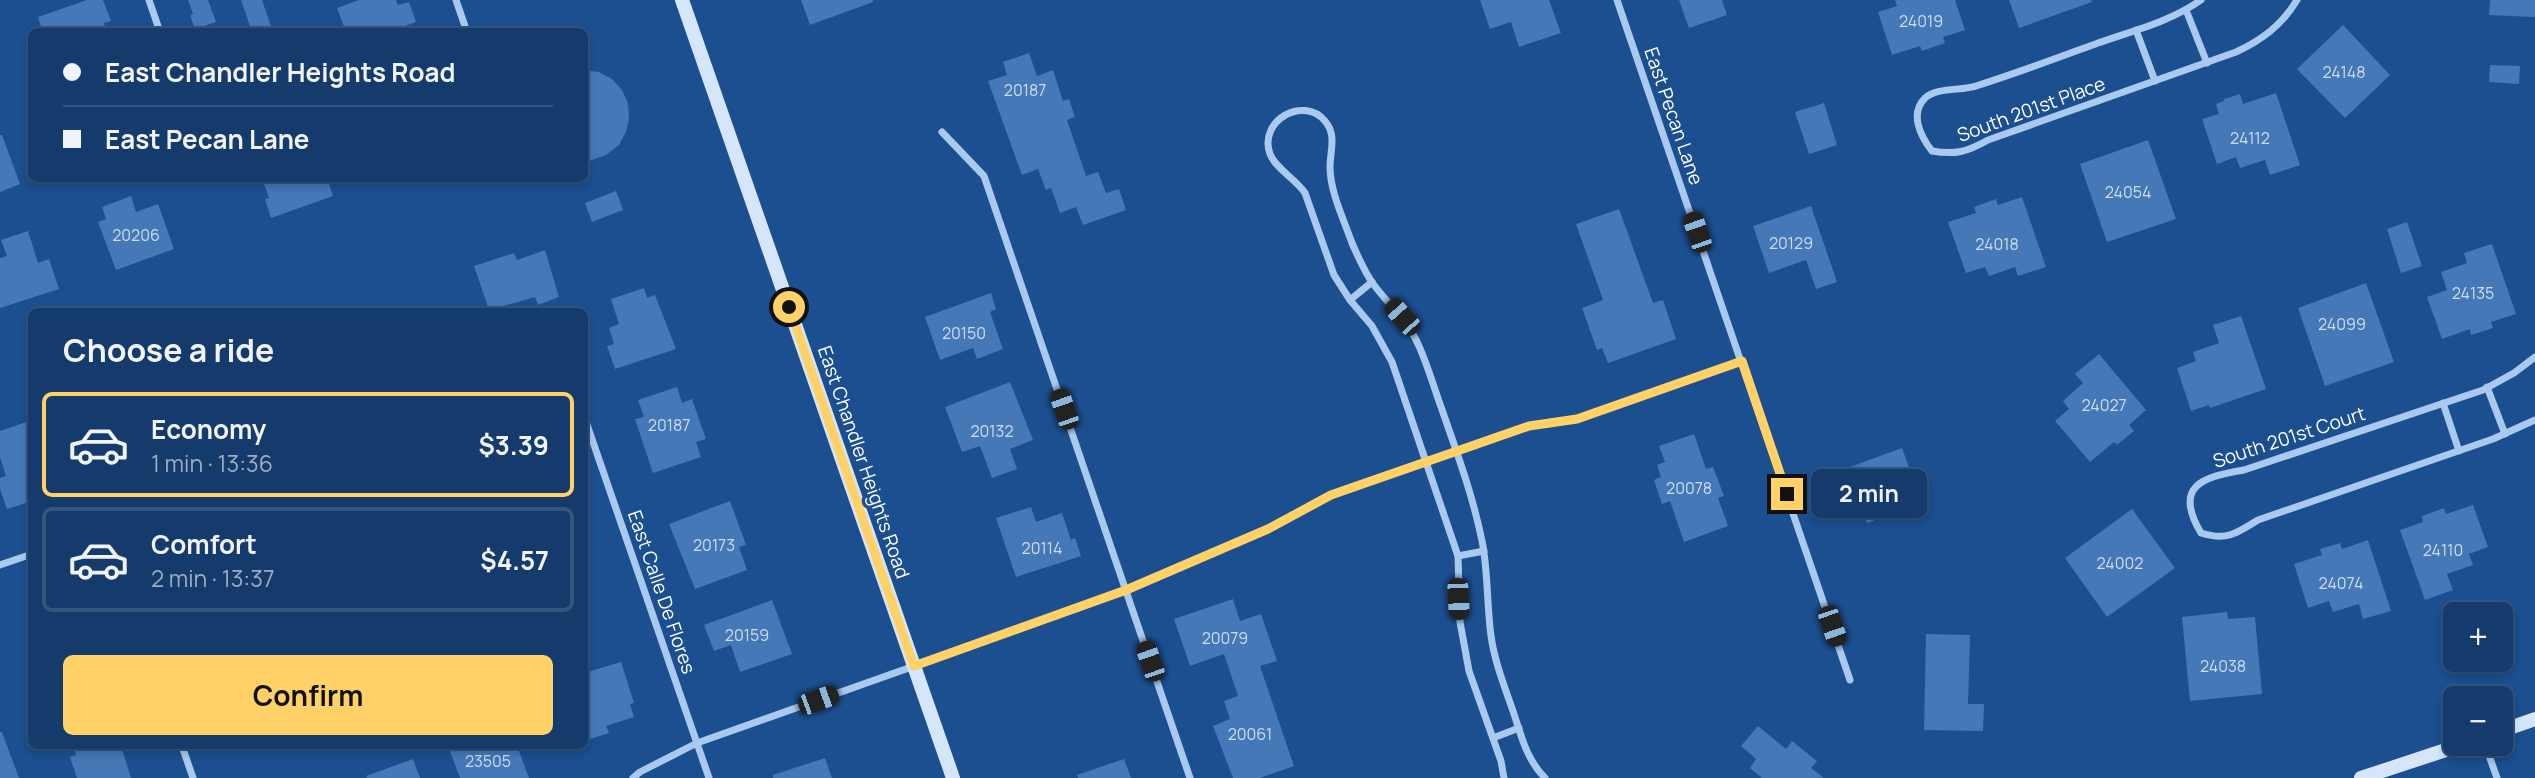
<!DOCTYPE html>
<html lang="en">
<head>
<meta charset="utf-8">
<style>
	:root { --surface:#143b6b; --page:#214673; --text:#f1f3f6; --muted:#9dadc1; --line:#33557e; --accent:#ffd166 }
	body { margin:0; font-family:Manrope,sans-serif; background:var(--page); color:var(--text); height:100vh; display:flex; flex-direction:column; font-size:26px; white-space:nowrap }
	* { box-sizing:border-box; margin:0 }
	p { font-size:23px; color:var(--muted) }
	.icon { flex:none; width:38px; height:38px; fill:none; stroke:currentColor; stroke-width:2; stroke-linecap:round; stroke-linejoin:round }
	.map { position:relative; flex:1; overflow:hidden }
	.panel { position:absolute; left:28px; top:308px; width:560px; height:441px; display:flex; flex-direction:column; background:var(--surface); border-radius:10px; box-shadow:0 4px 10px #0003,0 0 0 2px var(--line) }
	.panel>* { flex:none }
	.guide { position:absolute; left:28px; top:28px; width:560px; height:154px; border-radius:10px; box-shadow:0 4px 10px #0003,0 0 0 2px var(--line); display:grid; align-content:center; height:154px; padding:0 35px; background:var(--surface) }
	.tools { position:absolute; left:2443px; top:602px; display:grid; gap:14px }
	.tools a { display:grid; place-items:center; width:70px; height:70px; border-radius:10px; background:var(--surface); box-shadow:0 4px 10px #0003,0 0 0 2px var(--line); font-size:35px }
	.end { position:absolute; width:32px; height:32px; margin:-16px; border:9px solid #ffd166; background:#111; box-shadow:0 0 0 4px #111 }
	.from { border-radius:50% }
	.bubble { position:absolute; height:49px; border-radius:10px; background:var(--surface); box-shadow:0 4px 10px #0003,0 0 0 2px var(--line); font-size:23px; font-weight:700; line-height:49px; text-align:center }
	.car { position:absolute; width:21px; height:42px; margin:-21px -10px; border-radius:9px; box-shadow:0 0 5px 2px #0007; background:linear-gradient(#222 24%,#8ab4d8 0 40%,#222 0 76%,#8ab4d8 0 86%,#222 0) }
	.guide b { display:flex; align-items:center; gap:24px; height:66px; font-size:26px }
	.guide b+b { border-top:2px solid var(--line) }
	.guide i { width:18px; height:18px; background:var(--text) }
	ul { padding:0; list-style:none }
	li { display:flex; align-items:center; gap:21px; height:105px; margin:0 14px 10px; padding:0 21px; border:4px solid var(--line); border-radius:10px }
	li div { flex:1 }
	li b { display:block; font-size:26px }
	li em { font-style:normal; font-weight:700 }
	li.selected { border-color:var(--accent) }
	li>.icon { width:63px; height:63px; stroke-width:1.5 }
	h2 { padding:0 35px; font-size:32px; line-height:84px }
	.primary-button { display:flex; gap:14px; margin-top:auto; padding:14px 35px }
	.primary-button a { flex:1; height:80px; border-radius:10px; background:var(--accent); color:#111; font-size:28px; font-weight:700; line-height:80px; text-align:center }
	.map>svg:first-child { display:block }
</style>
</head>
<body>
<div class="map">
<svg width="2535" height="778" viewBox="0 0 2535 778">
	<rect width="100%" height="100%" fill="#1b4f8f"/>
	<g fill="#4478b7">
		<path d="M 87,0 L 103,0 L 111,21 L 104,23 L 106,32 L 43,32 L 38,17 Z"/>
		<path d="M 188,0 L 208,0 L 216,22 L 195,29 L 190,15 L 193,14 Z"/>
		<path d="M 241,0 L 262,0 L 273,32 L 252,32 Z"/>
		<path d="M 359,0 L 396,0 L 398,5 L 409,2 L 416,22 L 402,27 L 403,32 L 346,32 L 337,8 Z"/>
		<path d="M 801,0 L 873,0 L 873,2 L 810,25 Z"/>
		<path d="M 1480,0 L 1549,0 L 1561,33 L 1519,47 L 1511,22 L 1490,29 Z"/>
		<path d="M 1679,0 L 1722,0 L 1727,15 L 1689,28 Z"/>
		<path d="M 1895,0 L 1955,0 L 1965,30 L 1943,37 L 1945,43 L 1922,51 L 1920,46 L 1892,55 L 1878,12 L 1897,6 Z"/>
		<path d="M 2009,0 L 2091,0 L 2092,2 L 2019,28 Z"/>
		<path d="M 2490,0 L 2535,0 L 2535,17 L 2489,15 Z"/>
		<path d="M 2343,25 L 2390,75 L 2345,118 L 2297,69 Z"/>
		<path d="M 1029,53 L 1037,76 L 1053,70 L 1063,101 L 1069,99 L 1075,117 L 1067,120 L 1086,176 L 1098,172 L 1106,193 L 1119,189 L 1126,210 L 1083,225 L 1076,207 L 1060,213 L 1051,188 L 1046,190 L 1038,169 L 1022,175 L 988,81 L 1007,75 L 1003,62 Z"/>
		<path d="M 2490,65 L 2520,66 L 2519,84 L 2489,82 Z"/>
		<path d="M 584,70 L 599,72 L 612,79 L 622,90 L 628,103 L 629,118 L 626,132 L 619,145 L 606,155 L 584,163 Z"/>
		<path d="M 2276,93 L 2300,165 L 2270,175 L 2265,160 L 2240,168 L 2236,157 L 2217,164 L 2202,119 L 2219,114 L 2216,104 L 2224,101 L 2224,99 L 2240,94 L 2243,104 Z"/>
		<path d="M 1824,103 L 1837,145 L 1809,154 L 1795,112 Z"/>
		<path d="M 0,135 L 2,135 L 20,184 L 0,192 Z"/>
		<path d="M 2148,140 L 2176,219 L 2107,242 L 2080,164 Z"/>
		<path d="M 262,178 L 327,178 L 333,196 L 271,218 L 265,199 L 269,198 Z"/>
		<path d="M 616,191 L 623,210 L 592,222 L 585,203 Z"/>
		<path d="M 131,196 L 136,212 L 158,204 L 174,249 L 116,270 L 98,222 L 106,219 L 102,207 Z"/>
		<path d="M 2022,197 L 2046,267 L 2018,276 L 2015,267 L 1989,276 L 1985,267 L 1966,273 L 1948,222 L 1976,213 L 1974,207 L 1996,199 L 1998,205 Z"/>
		<path d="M 1811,206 L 1837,282 L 1816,289 L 1806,260 L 1769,273 L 1753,226 Z"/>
		<path d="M 1619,209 L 1653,303 L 1663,300 L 1676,339 L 1608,363 L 1602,348 L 1597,350 L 1582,308 L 1603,300 L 1576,224 Z"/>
		<path d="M 2407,222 L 2422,266 L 2401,273 L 2387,229 Z"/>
		<path d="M 28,231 L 38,263 L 49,259 L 59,289 L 0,308 L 0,258 L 7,256 L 1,240 Z"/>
		<path d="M 2492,244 L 2516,314 L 2491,322 L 2493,328 L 2471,335 L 2470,329 L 2442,339 L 2427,297 L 2447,290 L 2441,272 L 2467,263 L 2464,253 Z"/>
		<path d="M 545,250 L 559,297 L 538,305 L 535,297 L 489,310 L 474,266 L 514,253 L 517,260 Z"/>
		<path d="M 2366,283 L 2394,362 L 2325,386 L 2298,308 Z"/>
		<path d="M 644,288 L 647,298 L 655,295 L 676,349 L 615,369 L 607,346 L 614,344 L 609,328 L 619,324 L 611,299 Z"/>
		<path d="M 991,293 L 996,309 L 990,312 L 1003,349 L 977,359 L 973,348 L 940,360 L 925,317 Z"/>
		<path d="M 2241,316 L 2266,389 L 2210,408 L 2209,405 L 2191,411 L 2177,368 L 2196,361 L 2193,352 L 2219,343 L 2213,325 Z"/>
		<path d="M 2099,354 L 2146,410 L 2129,425 L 2134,431 L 2117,445 L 2114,442 L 2090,462 L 2055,421 L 2069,409 L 2063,401 L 2083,383 L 2075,374 Z"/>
		<path d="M 1010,382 L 1033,440 L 1010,449 L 1017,469 L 992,478 L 980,446 L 962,452 L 945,407 Z"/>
		<path d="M 677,387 L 682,403 L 692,399 L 706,439 L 696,442 L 701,457 L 653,473 L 635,419 L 644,417 L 638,400 Z"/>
		<path d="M 32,420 L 32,501 L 7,509 L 0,489 L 0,478 L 6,476 L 0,457 L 0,431 Z"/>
		<path d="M 1694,434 L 1706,469 L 1713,467 L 1724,496 L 1718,498 L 1728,526 L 1684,542 L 1670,501 L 1662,504 L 1654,480 L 1661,477 L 1657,465 L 1665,462 L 1659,446 Z"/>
		<path d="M 1902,448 L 1922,503 L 1867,523 L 1861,507 L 1853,510 L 1839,471 Z"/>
		<path d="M 730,501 L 746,545 L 739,547 L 747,570 L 695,589 L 669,524 Z"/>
		<path d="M 2473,505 L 2488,547 L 2469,554 L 2473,565 L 2447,574 L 2453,590 L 2425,600 L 2400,530 L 2423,522 L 2422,516 L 2444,508 L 2446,514 Z"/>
		<path d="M 1031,507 L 1036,522 L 1062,513 L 1071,540 L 1075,538 L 1081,556 L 1016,577 L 996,518 Z"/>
		<path d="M 2132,509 L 2175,568 L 2107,617 L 2065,558 Z"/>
		<path d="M 2368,540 L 2391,611 L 2363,619 L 2359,604 L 2333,612 L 2329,601 L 2308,608 L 2294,564 L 2322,555 L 2320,549 L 2340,543 L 2342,549 Z"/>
		<path d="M 1233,599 L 1240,621 L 1261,614 L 1277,661 L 1260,666 L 1294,766 L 1260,778 L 1233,778 L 1213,726 L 1230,719 L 1224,701 L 1238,696 L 1224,654 L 1190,666 L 1174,619 Z"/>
		<path d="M 772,600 L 792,654 L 740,672 L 731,645 L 714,651 L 704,625 Z"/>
		<path d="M 2227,612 L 2228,619 L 2255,617 L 2262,694 L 2190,701 L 2182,617 Z"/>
		<path d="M 1926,634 L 1970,635 L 1968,704 L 1984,704 L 1983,731 L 1924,730 Z"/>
		<path d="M 621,662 L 634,703 L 630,704 L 634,717 L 606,726 L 609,733 L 584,741 L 584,673 Z"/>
		<path d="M 1758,726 L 1786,749 L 1792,741 L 1817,761 L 1811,768 L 1824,778 L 1762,778 L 1750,768 L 1756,759 L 1741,746 Z"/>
		<path d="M 0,732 L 2,732 L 19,778 L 0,778 Z"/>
		<path d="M 73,746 L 121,746 L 131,778 L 77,778 L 70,757 L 76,755 Z"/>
		<path d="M 448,746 L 517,746 L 529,778 L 460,778 Z"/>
		<path d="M 825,758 L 832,778 L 773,778 L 773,775 Z"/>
		<path d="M 413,759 L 420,778 L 367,778 L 366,776 Z"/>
		<path d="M 1124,759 L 1131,778 L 1078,778 L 1077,775 Z"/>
	</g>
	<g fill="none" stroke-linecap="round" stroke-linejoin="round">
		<g stroke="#a9c9ee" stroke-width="7">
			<path d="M 149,0 L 160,32"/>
			<path d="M 456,0 L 467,32"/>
			<path d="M 1617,0 L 1850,680"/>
			<path d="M 2201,0 C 2170,22 2132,31 2098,43 C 2057,58 2017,73 1976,86 C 1962,91 1937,87 1925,98 C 1909,114 1921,137 1932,151 C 1955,155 1967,152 1988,140 L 2236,52 C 2262,40 2282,25 2297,0"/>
			<path d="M 2186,10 L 2207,63"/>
			<path d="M 2136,30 L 2155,81"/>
			<path d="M 942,132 L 984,176 L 1190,778"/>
			<path d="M 1350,300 L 1372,282"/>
			<path d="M 2535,357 L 2514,373 L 2483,390 L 2244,470 C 2202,477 2173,486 2201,533 C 2226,541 2236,534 2258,520 L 2493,439 L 2535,420"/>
			<path d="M 2487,387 L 2505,434"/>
			<path d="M 2443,403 L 2459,451"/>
			<path d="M 584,416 L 709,778"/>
			<path d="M 1458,556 L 1484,551"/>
			<path d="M 0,565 L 32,554"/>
			<path d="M 1493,738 L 1519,728"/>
			<path d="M 2485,744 L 2497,778"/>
			<path d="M 182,746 L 193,778"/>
			<path d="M 633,778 L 640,772 L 697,743 L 1126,591 L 1268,529 L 1331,494 L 1529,426 L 1577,419 L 1742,361"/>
			<path d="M 1504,778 L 1501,761 L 1469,671 L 1460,622 L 1458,556 L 1426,462 L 1392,362 L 1372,326 L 1350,300 L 1334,275 L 1305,193 C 1296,179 1276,169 1270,154 C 1258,121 1303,95 1325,121 C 1337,135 1330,151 1330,167 C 1330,192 1344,220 1352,243 C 1358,257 1365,273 1374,285 C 1389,305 1408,321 1418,344 C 1427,363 1433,385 1440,404 C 1456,450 1474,498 1483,546 C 1488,576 1487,606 1491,636 C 1495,664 1506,690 1515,717 C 1522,739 1528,761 1545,778"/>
		</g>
		<g stroke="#d6e6fa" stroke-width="14">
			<path d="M 682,0 L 953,778"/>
			<path d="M 2501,731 L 2535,719"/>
			<path d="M 2361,778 L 2464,744"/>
		</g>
	</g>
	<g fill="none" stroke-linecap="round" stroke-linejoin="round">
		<path stroke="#ffd166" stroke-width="9" d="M 789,307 L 914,666 L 1126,590 L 1268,529 L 1331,495 L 1529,426 L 1577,419 L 1742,361 L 1787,494"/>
	</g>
	<g text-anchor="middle" stroke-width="7" stroke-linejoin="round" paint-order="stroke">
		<g font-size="16" fill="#d0dded">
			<text x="1921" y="27">24019</text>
			<text x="2344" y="78">24148</text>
			<text x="1025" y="96">20187</text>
			<text x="2250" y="144">24112</text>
			<text x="2128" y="198">24054</text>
			<text x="136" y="241">20206</text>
			<text x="1791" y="249">20129</text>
			<text x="1997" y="250">24018</text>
			<text x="2473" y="299">24135</text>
			<text x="2342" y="330">24099</text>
			<text x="964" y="339">20150</text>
			<text x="2104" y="411">24027</text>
			<text x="669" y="431">20187</text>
			<text x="992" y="437">20132</text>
			<text x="1689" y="494">20078</text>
			<text x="714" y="551">20173</text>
			<text x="1042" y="554">20114</text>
			<text x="2443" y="556">24110</text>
			<text x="2120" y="569">24002</text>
			<text x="2341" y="589">24074</text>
			<text x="747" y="641">20159</text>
			<text x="1225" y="644">20079</text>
			<text x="2223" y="672">24038</text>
			<text x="1250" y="740">20061</text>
			<text x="488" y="767">23505</text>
		</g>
		<g font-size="19" fill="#fff" stroke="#1b4f8f">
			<text transform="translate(2031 109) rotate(-20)" y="7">South 201st Place</text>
			<text transform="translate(1674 116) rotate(71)" y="7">East Pecan Lane</text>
			<text transform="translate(2289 437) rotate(-18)" y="7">South 201st Court</text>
			<text transform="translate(864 462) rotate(71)" y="7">East Chandler Heights Road</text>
			<text transform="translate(662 592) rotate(71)" y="7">East Calle De Flores</text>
		</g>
	</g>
</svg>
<div class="tools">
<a>+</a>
<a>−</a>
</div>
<i class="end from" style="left:789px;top:307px"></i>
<i class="end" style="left:1787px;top:494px"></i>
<div class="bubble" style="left:1811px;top:469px;width:116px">2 min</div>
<i class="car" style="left:1697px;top:232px;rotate:341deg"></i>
<i class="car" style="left:1402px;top:317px;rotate:318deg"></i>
<i class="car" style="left:1064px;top:409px;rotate:341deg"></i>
<i class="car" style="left:1458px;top:599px;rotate:177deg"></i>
<i class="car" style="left:1832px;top:626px;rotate:161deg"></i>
<i class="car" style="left:1150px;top:661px;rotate:341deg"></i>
<i class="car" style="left:818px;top:700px;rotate:70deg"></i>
<div class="guide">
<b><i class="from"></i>East Chandler Heights Road</b>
<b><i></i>East Pecan Lane</b>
</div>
<section class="panel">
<h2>Choose a ride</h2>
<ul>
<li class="selected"><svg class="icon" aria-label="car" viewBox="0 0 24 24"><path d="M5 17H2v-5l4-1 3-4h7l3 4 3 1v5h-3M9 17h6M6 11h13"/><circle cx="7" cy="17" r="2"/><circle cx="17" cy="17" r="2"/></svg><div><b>Economy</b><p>1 min · 13:36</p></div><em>$3.39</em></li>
<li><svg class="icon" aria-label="car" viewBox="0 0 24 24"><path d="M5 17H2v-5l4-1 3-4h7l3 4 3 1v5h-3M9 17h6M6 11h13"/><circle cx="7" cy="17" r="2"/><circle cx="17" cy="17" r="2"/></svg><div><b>Comfort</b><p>2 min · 13:37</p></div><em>$4.57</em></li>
</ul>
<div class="primary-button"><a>Confirm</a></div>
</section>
</div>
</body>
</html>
